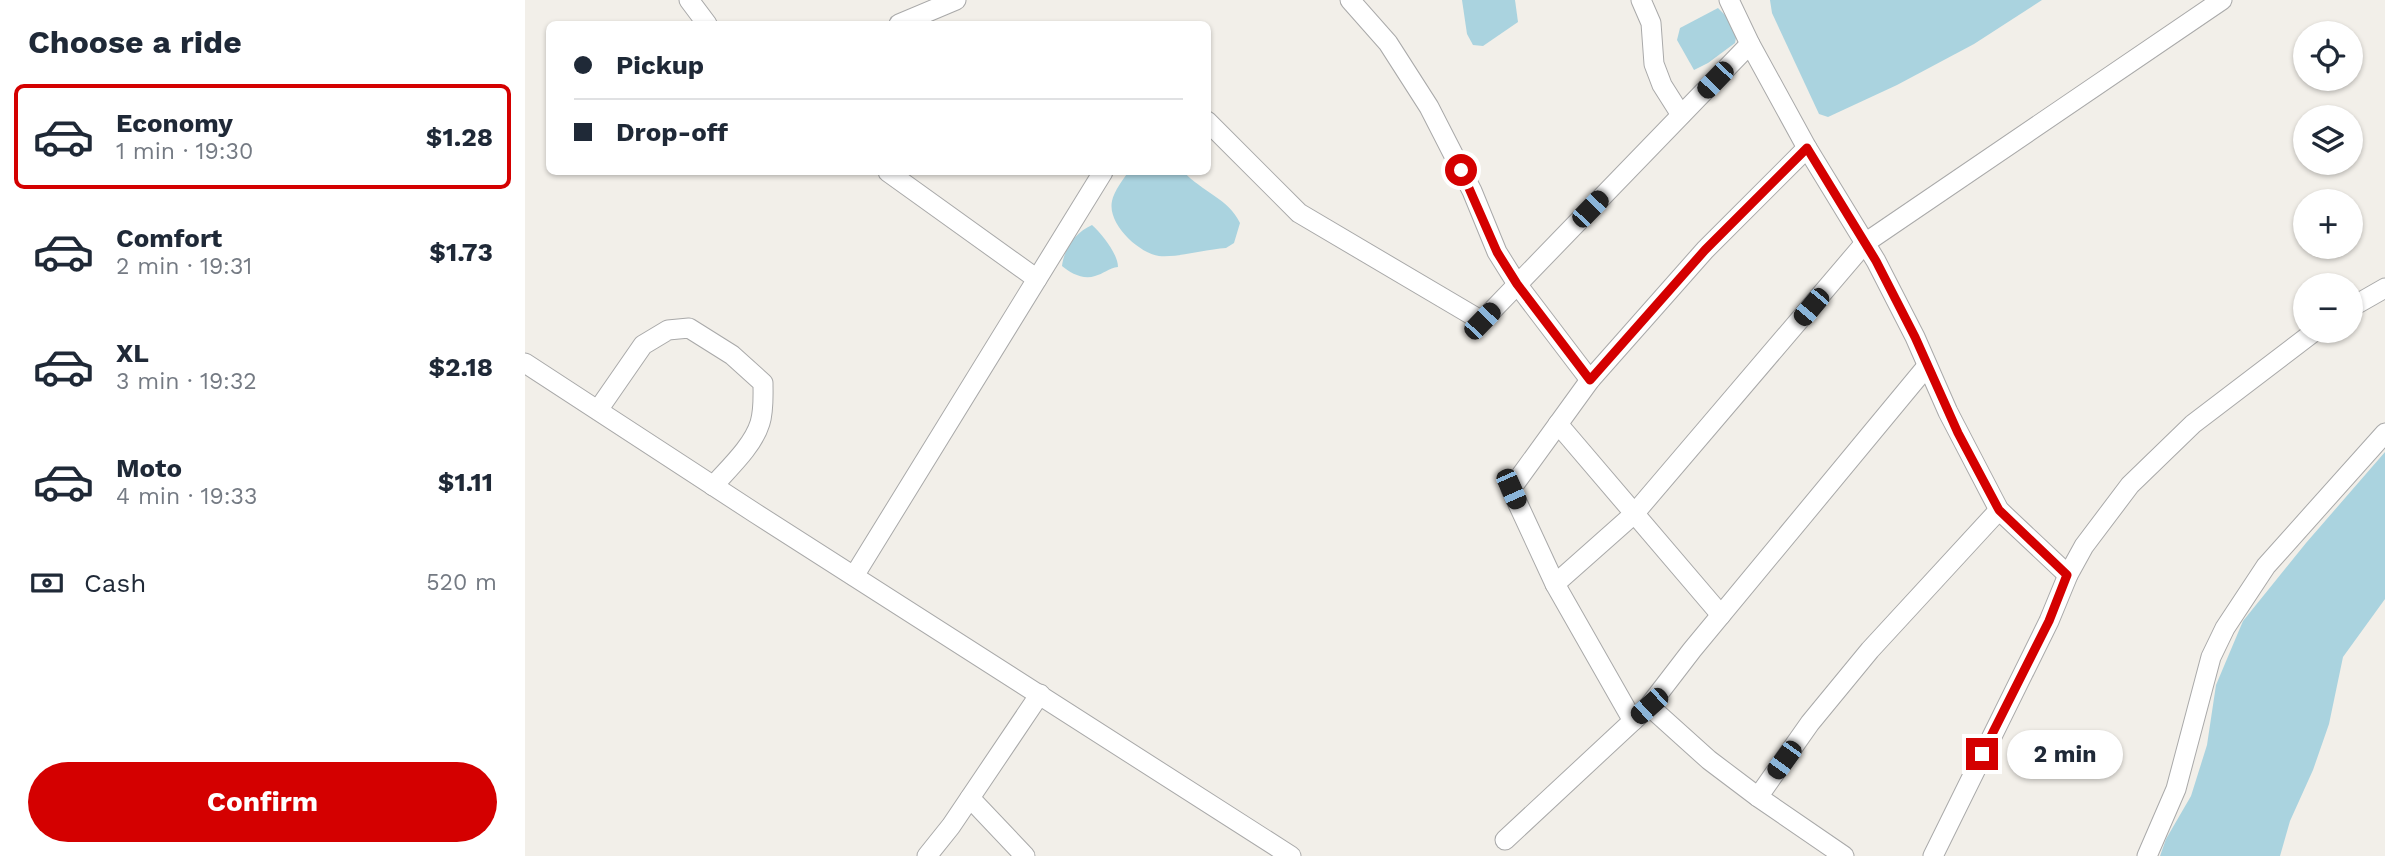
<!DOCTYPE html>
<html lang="en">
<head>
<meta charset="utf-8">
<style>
	:root { --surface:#fff; --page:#f2f2f3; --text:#1f2937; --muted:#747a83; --line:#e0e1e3; --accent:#d40000 }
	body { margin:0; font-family:"Work Sans",sans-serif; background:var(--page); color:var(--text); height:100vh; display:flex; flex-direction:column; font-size:26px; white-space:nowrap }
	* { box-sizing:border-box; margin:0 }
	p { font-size:23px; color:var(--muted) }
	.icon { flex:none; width:38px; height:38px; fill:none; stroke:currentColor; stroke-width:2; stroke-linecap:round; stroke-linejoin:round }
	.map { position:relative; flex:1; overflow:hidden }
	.drawer { display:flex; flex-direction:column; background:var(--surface); width:525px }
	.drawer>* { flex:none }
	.top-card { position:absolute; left:21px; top:21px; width:665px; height:154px; border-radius:10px; box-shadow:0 2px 5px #0004; display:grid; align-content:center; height:154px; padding:0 28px; background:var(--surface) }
	.controls { position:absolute; left:1768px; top:21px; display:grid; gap:14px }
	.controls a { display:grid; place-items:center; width:70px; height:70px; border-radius:50%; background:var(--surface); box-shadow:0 2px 5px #0004; font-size:35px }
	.end { position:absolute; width:32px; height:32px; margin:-16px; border:9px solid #d40000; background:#fff; box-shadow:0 0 0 4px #fff }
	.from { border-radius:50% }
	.bubble { position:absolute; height:49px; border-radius:24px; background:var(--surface); box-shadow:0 2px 5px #0004; font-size:23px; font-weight:700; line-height:49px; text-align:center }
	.car { position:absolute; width:21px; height:42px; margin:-21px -10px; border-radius:9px; box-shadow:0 0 5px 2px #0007; background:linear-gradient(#222 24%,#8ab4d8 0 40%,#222 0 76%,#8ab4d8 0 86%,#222 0) }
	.top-card b { display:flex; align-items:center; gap:24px; height:66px; font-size:26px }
	.top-card b+b { border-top:2px solid var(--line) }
	.top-card i { width:18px; height:18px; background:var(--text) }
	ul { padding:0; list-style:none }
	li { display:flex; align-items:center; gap:21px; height:105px; margin:0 14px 10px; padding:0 14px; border:4px solid transparent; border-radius:10px }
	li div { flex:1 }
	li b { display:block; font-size:26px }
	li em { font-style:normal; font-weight:700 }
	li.on { border-color:var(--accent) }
	li>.icon { width:63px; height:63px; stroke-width:1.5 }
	h2 { padding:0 28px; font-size:32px; line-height:84px }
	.pay { display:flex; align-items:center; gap:18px; height:77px; padding:0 28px; font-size:26px }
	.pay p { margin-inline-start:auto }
	.primary-button { display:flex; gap:14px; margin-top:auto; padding:14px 28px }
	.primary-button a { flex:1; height:80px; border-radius:42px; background:var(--accent); color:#fff; font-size:28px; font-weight:700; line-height:80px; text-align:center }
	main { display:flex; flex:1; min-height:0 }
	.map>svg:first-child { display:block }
</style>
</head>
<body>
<main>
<section class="drawer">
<h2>Choose a ride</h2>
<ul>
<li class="on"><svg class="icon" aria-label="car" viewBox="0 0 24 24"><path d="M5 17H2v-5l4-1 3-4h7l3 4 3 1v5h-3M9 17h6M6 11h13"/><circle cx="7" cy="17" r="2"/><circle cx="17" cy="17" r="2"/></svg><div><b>Economy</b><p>1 min · 19:30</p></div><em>$1.28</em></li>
<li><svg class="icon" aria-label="car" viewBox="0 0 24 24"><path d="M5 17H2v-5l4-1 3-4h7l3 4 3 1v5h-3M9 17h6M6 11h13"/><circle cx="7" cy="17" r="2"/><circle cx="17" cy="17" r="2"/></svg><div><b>Comfort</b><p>2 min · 19:31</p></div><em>$1.73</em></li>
<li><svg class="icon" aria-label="car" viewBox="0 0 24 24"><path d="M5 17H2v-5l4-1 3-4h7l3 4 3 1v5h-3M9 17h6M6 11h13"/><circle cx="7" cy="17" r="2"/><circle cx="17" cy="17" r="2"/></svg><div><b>XL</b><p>3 min · 19:32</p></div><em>$2.18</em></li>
<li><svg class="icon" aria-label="car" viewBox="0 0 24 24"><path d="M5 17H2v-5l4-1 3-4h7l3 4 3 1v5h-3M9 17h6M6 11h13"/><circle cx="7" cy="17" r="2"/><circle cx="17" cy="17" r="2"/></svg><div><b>Moto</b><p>4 min · 19:33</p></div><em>$1.11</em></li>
</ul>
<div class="pay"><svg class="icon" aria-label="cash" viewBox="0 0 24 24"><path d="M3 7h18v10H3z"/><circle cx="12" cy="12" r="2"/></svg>Cash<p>520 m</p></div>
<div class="primary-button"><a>Confirm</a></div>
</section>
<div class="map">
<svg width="1860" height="856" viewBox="0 0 1860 856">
	<rect width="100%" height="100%" fill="#f2efe9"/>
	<g fill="#aad3df">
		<path d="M 937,0 L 990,0 L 993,22 L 958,46 L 948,45 L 942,34 Z"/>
		<path d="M 1245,0 L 1517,0 L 1449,44 L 1372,85 L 1303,117 L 1294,114 L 1247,13 Z"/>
		<path d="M 1193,8 L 1204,19 L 1212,32 L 1210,43 L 1183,63 L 1169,70 L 1152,40 L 1155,28 Z"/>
		<path d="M 603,172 L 659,172 C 676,191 704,199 715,223 L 709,243 L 701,248 C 682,249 651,258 634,256 C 614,253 582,224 587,201 C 589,191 598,180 603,172 Z"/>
		<path d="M 567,225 C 577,234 593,254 593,267 C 584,268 578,274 570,276 C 558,280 545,273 537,266 C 539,248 551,232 567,225 Z"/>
		<path d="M 1860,452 L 1860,599 L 1818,657 L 1804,724 L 1788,770 L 1765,821 L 1755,856 L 1635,856 L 1641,839 L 1666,796 L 1682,745 L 1691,685 L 1718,621 L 1781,543 Z"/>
	</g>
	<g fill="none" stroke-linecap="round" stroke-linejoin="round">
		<defs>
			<g id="minor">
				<path d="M 164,0 L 182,24"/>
				<path d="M 825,0 L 863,43 L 904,107 L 947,191 L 972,252 L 992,284 L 1065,380"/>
				<path d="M 1116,0 L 1126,23 L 1129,64 L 1137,85 L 1156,115"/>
				<path d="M 1204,0 L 1225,44 L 1282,148 L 1351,261 L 1390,337 L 1423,412 L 1474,510 L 1543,575"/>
				<path d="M 374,24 L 431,0"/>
				<path d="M 682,121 L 774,213 L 957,321 L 1225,44"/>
				<path d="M 363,172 L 512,279"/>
				<path d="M 1825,308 L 1860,288"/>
				<path d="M 0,363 L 230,513 L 766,856"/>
				<path d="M 73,410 L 118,345 L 143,330 L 164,328 L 207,355 L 238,383 C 238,396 239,410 235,423 C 228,446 204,468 188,486"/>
				<path d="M 1033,424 L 1196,615"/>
				<path d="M 329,576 L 578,172"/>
				<path d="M 1030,584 L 1109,514 L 1340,243 L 1697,0"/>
				<path d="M 1124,706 L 1184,760 L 1233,797 L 1319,856"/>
				<path d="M 1108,721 L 1030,584 L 986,489 L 1065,380 L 1180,250 L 1282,148"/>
				<path d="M 1233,797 L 1285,723 L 1345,650 L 1474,510"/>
				<path d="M 445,798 L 500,856"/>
				<path d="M 980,840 L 1124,706 L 1167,650 L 1402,366"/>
				<path d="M 402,856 L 426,826 L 515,694"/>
				<path d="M 1408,856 L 1524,621 L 1543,575 L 1559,546 L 1605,485 L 1668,424 L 1790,331"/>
				<path d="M 1622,856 L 1651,789 L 1686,657 L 1700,628 L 1741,566 L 1860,433"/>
			</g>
		</defs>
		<use href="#minor" stroke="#a9a9a9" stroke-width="21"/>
		<use href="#minor" stroke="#fff" stroke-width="19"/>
	</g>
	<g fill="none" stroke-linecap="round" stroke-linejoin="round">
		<path stroke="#d40000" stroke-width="9" d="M 936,170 L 972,252 L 992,284 L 1065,380 L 1180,250 L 1282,148 L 1351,261 L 1390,337 L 1433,433 L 1474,510 L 1542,575 L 1524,621 L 1457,754"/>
	</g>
</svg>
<div class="controls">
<a><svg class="icon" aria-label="locate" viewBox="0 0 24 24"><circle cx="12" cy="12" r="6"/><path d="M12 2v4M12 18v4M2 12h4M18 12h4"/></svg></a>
<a><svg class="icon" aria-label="layers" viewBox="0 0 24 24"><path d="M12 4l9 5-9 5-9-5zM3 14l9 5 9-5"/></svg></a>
<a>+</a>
<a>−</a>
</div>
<i class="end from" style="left:936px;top:170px"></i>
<i class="end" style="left:1457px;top:754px"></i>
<div class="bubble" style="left:1482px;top:730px;width:116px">2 min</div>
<i class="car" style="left:1190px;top:80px;rotate:224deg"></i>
<i class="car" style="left:1065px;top:209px;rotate:44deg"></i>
<i class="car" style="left:1286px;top:307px;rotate:220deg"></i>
<i class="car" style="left:957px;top:321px;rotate:44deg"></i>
<i class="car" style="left:986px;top:489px;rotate:156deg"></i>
<i class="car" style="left:1124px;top:706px;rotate:228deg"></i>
<i class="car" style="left:1259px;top:760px;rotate:216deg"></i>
<div class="top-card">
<b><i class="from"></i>Pickup</b>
<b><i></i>Drop-off</b>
</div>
</div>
</main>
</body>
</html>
